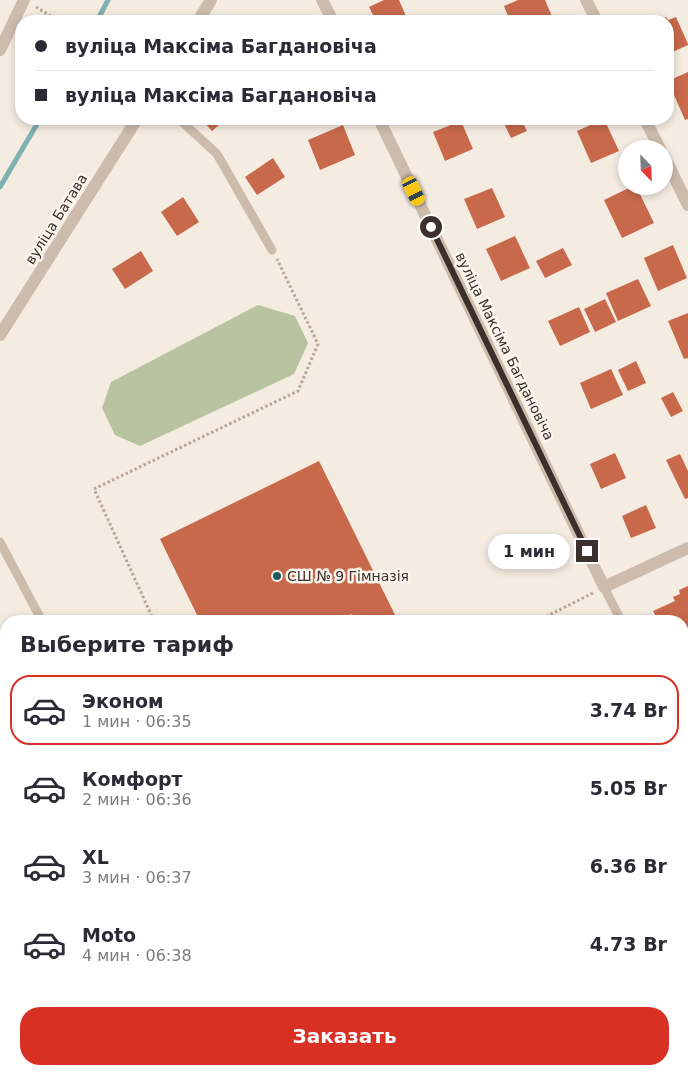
<!DOCTYPE html>
<html lang="ru">
<head>
<meta charset="utf-8">
<style>
	:root { --surface:#fff; --page:#f7f7f7; --text:#2b2b33; --muted:#7c7c81; --line:#e1e1e2; --accent:#d93025 }
	body { margin:0; font-family:"DejaVu Sans",sans-serif; background:var(--page); color:var(--text); height:100vh; display:flex; flex-direction:column; font-size:19px; white-space:nowrap }
	* { box-sizing:border-box; margin:0 }
	p { font-size:16px; color:var(--muted) }
	.icon { flex:none; width:28px; height:28px; fill:none; stroke:currentColor; stroke-width:2; stroke-linecap:round; stroke-linejoin:round }
	.map { position:relative; flex:1; overflow:hidden }
	.panel { position:absolute; left:0px; top:615px; width:689px; height:460px; display:flex; flex-direction:column; background:var(--surface); border-radius:20px 20px 0 0; box-shadow:0 2px 8px #0003 }
	.panel>* { flex:none }
	.top-card { position:absolute; left:15px; top:15px; width:659px; height:110px; border-radius:20px; box-shadow:0 2px 8px #0003; display:grid; align-content:center; height:110px; padding:0 20px; background:var(--surface) }
	.needle { width:32px; rotate:157deg }
	.controls { position:absolute; left:618px; top:140px; display:grid; gap:10px }
	.controls a { display:grid; place-items:center; width:55px; height:55px; border-radius:50%; background:var(--surface); box-shadow:0 2px 8px #0003; font-size:25px }
	.end { position:absolute; width:22px; height:22px; margin:-11px; border:6px solid #3b302b; background:#fff; box-shadow:0 0 0 2px #fff }
	.from { border-radius:50% }
	.bubble { position:absolute; height:35px; border-radius:18px; background:var(--surface); box-shadow:0 2px 8px #0003; font-size:16px; font-weight:700; line-height:35px; text-align:center }
	.car { position:absolute; width:15px; height:30px; margin:-15px -8px; border-radius:6px; box-shadow:0 0 4px 1px #0007; background:linear-gradient(#f5c518 24%,#345 0 40%,#f5c518 0 76%,#345 0 86%,#f5c518 0) }
	.top-card b { display:flex; align-items:center; gap:18px; height:48px; font-size:19px }
	.top-card b+b { border-top:1px solid var(--line) }
	.top-card i { width:12px; height:12px; background:var(--text) }
	ul { padding:0; list-style:none }
	li { display:flex; align-items:center; gap:15px; height:70px; margin:0 10px 8px; padding:0 10px; border:2px solid transparent; border-radius:20px }
	li div { flex:1 }
	li b { display:block; font-size:19px }
	li em { font-style:normal; font-weight:700 }
	li.on { border-color:var(--accent) }
	li>.icon { width:45px; height:45px; stroke-width:1.5 }
	h2 { padding:0 20px; font-size:22px; line-height:60px }
	.button { display:flex; gap:10px; margin-top:auto; padding:10px 20px }
	.button a { flex:1; height:58px; border-radius:20px; background:var(--accent); color:#fff; font-size:20px; font-weight:700; line-height:58px; text-align:center }
	.map>svg:first-child { display:block }
</style>
</head>
<body>
<div class="map">
<svg width="688" height="1075" viewBox="0 0 688 1075">
	<rect width="100%" height="100%" fill="#f4ebe1"/>
	<path fill="#b8c4a0" d="M 258,305 L 295,316 L 308,343 L 294,374 L 140,446 L 115,435 L 102,408 L 111,382 Z"/>
	<g fill="none" stroke-linecap="round" stroke-linejoin="round">
		<g stroke="#7fb0b2" stroke-width="5">
			<path d="M 97,21 L 108,0"/>
			<path d="M 0,187 L 40,119"/>
		</g>
	</g>
	<g fill="#c8694b">
		<path d="M 384,0 L 399,0 L 408,21 L 376,21 L 369,7 Z"/>
		<path d="M 518,0 L 545,0 L 554,21 L 510,21 L 504,6 Z"/>
		<path d="M 666,17 L 668,20 L 676,17 L 688,44 L 688,45 L 668,54 L 668,21 L 660,21 L 660,20 Z"/>
		<path d="M 688,72 L 688,119 L 685,120 L 668,81 Z"/>
		<path d="M 201,119 L 226,119 L 212,131 Z"/>
		<path d="M 502,119 L 521,119 L 527,131 L 511,138 Z"/>
		<path d="M 604,119 L 619,151 L 591,163 L 577,131 Z"/>
		<path d="M 461,121 L 473,149 L 445,161 L 433,132 Z"/>
		<path d="M 343,125 L 355,155 L 320,170 L 308,140 Z"/>
		<path d="M 273,158 L 285,177 L 257,195 L 245,177 Z"/>
		<path d="M 633,186 L 636,186 L 654,223 L 622,238 L 604,200 Z"/>
		<path d="M 492,188 L 505,217 L 477,229 L 464,199 Z"/>
		<path d="M 183,197 L 199,222 L 177,236 L 161,212 Z"/>
		<path d="M 515,236 L 530,268 L 501,281 L 486,249 Z"/>
		<path d="M 673,245 L 687,278 L 658,291 L 644,258 Z"/>
		<path d="M 563,248 L 572,265 L 545,278 L 536,261 Z"/>
		<path d="M 141,251 L 153,271 L 125,289 L 112,269 Z"/>
		<path d="M 638,279 L 651,306 L 618,321 L 606,293 Z"/>
		<path d="M 605,299 L 616,322 L 595,332 L 584,309 Z"/>
		<path d="M 579,307 L 590,332 L 560,346 L 548,321 Z"/>
		<path d="M 688,313 L 688,358 L 684,359 L 668,321 Z"/>
		<path d="M 636,361 L 646,383 L 628,391 L 618,370 Z"/>
		<path d="M 611,369 L 623,395 L 591,409 L 580,383 Z"/>
		<path d="M 673,392 L 683,411 L 671,417 L 661,398 Z"/>
		<path d="M 615,453 L 626,478 L 601,489 L 590,464 Z"/>
		<path d="M 680,454 L 688,471 L 688,498 L 685,499 L 666,460 Z"/>
		<path d="M 319,461 L 398,621 L 356,621 L 352,614 L 337,621 L 183,621 L 197,615 L 160,539 Z"/>
		<path d="M 646,505 L 656,528 L 631,538 L 622,516 Z"/>
		<path d="M 688,586 L 688,635 L 682,637 L 682,621 L 658,621 L 653,611 L 675,601 L 673,597 L 680,594 L 679,590 Z"/>
		<path d="M 6,737 L 6,777 L 4,772 L 0,774 L 0,740 Z"/>
		<path d="M 26,1069 L 59,1069 L 61,1075 L 29,1075 Z"/>
		<path d="M 237,1069 L 274,1069 L 277,1075 L 240,1075 Z"/>
		<path d="M 315,1069 L 338,1069 L 341,1075 L 300,1075 Z"/>
		<path d="M 562,1069 L 589,1069 L 592,1075 L 549,1075 Z"/>
		<path d="M 626,1069 L 658,1069 L 661,1075 L 613,1075 Z"/>
	</g>
	<g fill="none" stroke-linecap="round" stroke-linejoin="round">
		<g stroke="#b9a596" stroke-width="3" stroke-dasharray="2.5 2.5" stroke-linecap="butt">
			<path d="M 36,7 L 59,21"/>
			<path d="M 154,621 L 94,489 L 298,391 L 318,344 L 277,259"/>
			<path d="M 537,621 L 593,593"/>
			<path d="M 682,892 L 688,889"/>
		</g>
		<g stroke="#cdbbac" stroke-width="9">
			<path d="M 179,119 L 217,154 L 272,250"/>
			<path d="M 0,542 L 42,621"/>
			<path d="M 604,587 L 621,621"/>
			<path d="M 682,675 L 688,672"/>
			<path d="M 682,743 L 688,754"/>
			<path d="M 682,847 L 688,843"/>
			<path d="M 0,1001 L 6,998"/>
			<path d="M 682,1018 L 688,1015"/>
			<path d="M 92,1069 L 96,1075"/>
			<path d="M 365,1069 L 367,1075"/>
			<path d="M 674,1069 L 677,1075"/>
		</g>
		<g stroke="#cdbbac" stroke-width="12">
			<path d="M 322,0 L 333,21"/>
			<path d="M 586,0 L 597,21"/>
			<path d="M 198,21 L 211,0"/>
			<path d="M 379,119 L 604,587 L 688,548"/>
			<path d="M 645,119 L 660,149"/>
			<path d="M 664,156 L 688,205"/>
			<path d="M 0,335 L 137,119"/>
		</g>
		<path stroke="#cdbbac" stroke-width="12" d="M 0,50 L 24,0"/>
	</g>
	<g fill="none" stroke-linecap="round" stroke-linejoin="round">
		<path stroke="#3b302b" stroke-width="6" d="M 431,227 L 587,551"/>
	</g>
	<circle fill="#1f5a5e" stroke="#fbf5ee" stroke-width="2" cx="277" cy="576" r="5"/>
	<g text-anchor="middle" stroke-width="5" stroke-linejoin="round" paint-order="stroke">
		<g font-size="14" fill="#3b302b" stroke="#fbf5ee">
			<text transform="translate(56 219) rotate(-58)" y="5">вуліца Батава</text>
			<text transform="translate(505 346) rotate(64)" y="5">вуліца Максіма Багдановіча</text>
		</g>
		<g font-size="14" fill="#3b302b" stroke="#fbf5ee" text-anchor="start">
			<text x="287" y="581">СШ № 9 Гімназія</text>
		</g>
	</g>
</svg>
<div class="controls">
<a><svg class="needle" viewBox="-14 -14 28 28"><path d="M0-13l5 13h-10z" fill="#e53935"/><path d="M0 13l5-13h-10z" fill="#7c7c81"/></svg></a>
</div>
<i class="end from" style="left:431px;top:227px"></i>
<i class="end" style="left:587px;top:551px"></i>
<div class="bubble" style="left:488px;top:534px;width:82px">1 мин</div>
<i class="car" style="left:414px;top:191px;rotate:154deg"></i>
<div class="top-card">
<b><i class="from"></i>вуліца Максіма Багдановіча</b>
<b><i></i>вуліца Максіма Багдановіча</b>
</div>
<section class="panel">
<h2>Выберите тариф</h2>
<ul>
<li class="on"><svg class="icon" aria-label="car" viewBox="0 0 24 24"><path d="M5 17H2v-5l4-1 3-4h7l3 4 3 1v5h-3M9 17h6M6 11h13"/><circle cx="7" cy="17" r="2"/><circle cx="17" cy="17" r="2"/></svg><div><b>Эконом</b><p>1 мин · 06:35</p></div><em>3.74 Br</em></li>
<li><svg class="icon" aria-label="car" viewBox="0 0 24 24"><path d="M5 17H2v-5l4-1 3-4h7l3 4 3 1v5h-3M9 17h6M6 11h13"/><circle cx="7" cy="17" r="2"/><circle cx="17" cy="17" r="2"/></svg><div><b>Комфорт</b><p>2 мин · 06:36</p></div><em>5.05 Br</em></li>
<li><svg class="icon" aria-label="car" viewBox="0 0 24 24"><path d="M5 17H2v-5l4-1 3-4h7l3 4 3 1v5h-3M9 17h6M6 11h13"/><circle cx="7" cy="17" r="2"/><circle cx="17" cy="17" r="2"/></svg><div><b>XL</b><p>3 мин · 06:37</p></div><em>6.36 Br</em></li>
<li><svg class="icon" aria-label="car" viewBox="0 0 24 24"><path d="M5 17H2v-5l4-1 3-4h7l3 4 3 1v5h-3M9 17h6M6 11h13"/><circle cx="7" cy="17" r="2"/><circle cx="17" cy="17" r="2"/></svg><div><b>Moto</b><p>4 мин · 06:38</p></div><em>4.73 Br</em></li>
</ul>
<div class="button"><a>Заказать</a></div>
</section>
</div>
</body>
</html>
